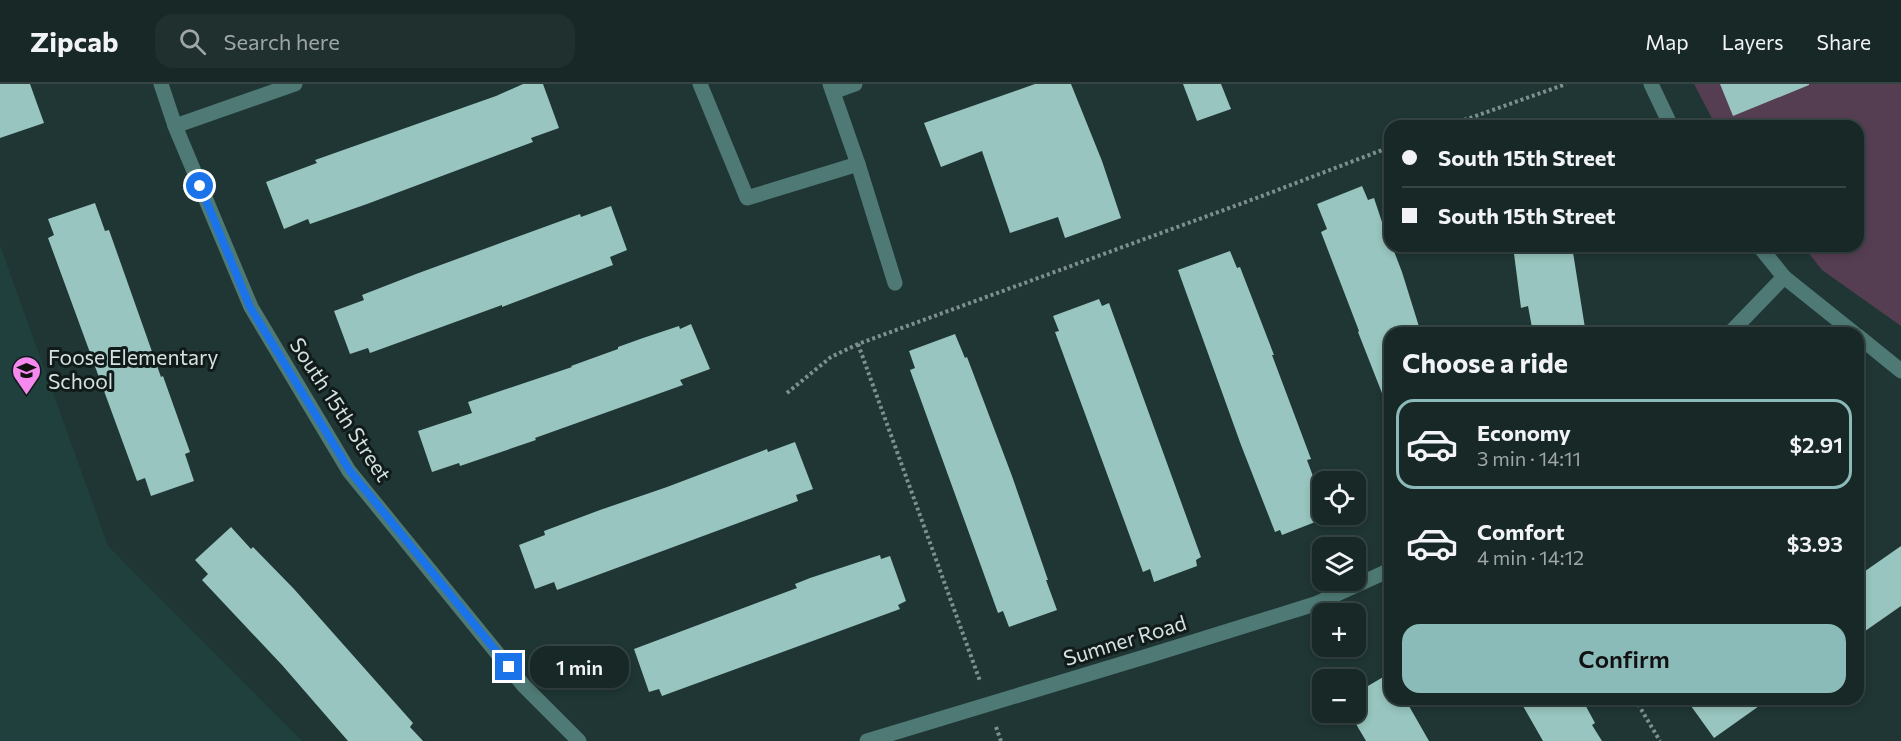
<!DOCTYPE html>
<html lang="en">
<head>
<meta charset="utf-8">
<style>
	:root { --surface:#172827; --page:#20302f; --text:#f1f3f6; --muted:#9ea6a7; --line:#364444; --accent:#8bbbb9 }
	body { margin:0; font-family:Commissioner,sans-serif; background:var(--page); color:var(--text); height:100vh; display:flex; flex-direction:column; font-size:22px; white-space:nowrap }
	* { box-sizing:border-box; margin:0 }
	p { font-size:20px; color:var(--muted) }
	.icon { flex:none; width:33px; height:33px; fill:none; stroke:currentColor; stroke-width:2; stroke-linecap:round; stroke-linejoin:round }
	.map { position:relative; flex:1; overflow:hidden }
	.side { position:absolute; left:1384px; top:243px; width:480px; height:378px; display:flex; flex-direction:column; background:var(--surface); border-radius:18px; box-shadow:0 3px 9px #0003,0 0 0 2px var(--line) }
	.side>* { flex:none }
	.top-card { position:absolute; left:1384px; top:36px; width:480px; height:132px; border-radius:18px; box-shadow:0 3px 9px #0003,0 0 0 2px var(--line); display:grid; align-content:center; height:132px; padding:0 18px; background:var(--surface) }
	.controls { position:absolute; left:1312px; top:387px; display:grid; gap:12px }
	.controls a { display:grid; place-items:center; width:54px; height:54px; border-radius:12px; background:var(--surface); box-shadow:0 3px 9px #0003,0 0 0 2px var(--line); font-size:30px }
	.end { position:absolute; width:27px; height:27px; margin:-14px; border:8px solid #1a73e8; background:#fff; box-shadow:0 0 0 3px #fff }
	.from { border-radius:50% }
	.bubble { position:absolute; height:42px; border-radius:18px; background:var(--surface); box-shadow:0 3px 9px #0003,0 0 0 2px var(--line); font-size:20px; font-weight:600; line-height:42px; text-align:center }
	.top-card b { display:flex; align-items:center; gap:21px; height:57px; font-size:22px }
	.top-card b+b { border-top:2px solid var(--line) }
	.top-card i { width:15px; height:15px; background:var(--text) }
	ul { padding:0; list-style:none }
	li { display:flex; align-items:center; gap:18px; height:90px; margin:0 12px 9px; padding:0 6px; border:3px solid transparent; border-radius:18px }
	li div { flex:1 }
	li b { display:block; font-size:22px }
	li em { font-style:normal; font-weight:600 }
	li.selected { border-color:var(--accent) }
	li>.icon { width:54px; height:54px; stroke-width:1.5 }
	h2 { padding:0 18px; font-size:27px; line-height:72px }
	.button { display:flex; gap:12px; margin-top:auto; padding:12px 18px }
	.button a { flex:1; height:69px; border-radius:18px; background:var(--accent); color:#111; font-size:24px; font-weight:600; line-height:69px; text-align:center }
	header { display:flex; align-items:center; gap:36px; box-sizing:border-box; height:84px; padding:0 30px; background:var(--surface); border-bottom:2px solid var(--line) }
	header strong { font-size:28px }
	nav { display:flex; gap:33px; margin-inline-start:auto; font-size:21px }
	.search { width:420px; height:54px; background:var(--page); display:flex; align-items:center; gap:15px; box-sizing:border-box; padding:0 21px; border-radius:18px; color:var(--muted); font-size:22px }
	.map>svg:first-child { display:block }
</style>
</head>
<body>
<header>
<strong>Zipcab</strong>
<div class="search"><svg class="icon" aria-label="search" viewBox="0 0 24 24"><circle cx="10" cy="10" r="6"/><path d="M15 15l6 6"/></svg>Search here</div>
<nav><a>Map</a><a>Layers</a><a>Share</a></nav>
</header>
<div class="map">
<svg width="1901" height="657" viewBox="0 0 1901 657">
	<rect width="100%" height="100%" fill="#1f3634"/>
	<path fill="#20403d" d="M 0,161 L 108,462 L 302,657 L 0,657 Z"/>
	<path fill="#553e52" d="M 1694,0 L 1901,0 L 1901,242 L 1822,186 L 1803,162 L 1858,162 L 1858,42 L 1716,42 Z"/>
	<g fill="#98c5bf">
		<path d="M 0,0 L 30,0 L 44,39 L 0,54 Z"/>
		<path d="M 523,0 L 543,0 L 559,44 L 531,54 L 533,58 L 367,120 L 310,140 L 308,135 L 284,145 L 266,98 L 317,79 L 315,76 L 496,12 Z"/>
		<path d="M 1035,0 L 1071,0 L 1102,77 L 1121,134 L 1065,154 L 1058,133 L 1010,149 L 982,67 L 941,83 L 924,39 Z"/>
		<path d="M 1183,0 L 1221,0 L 1231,25 L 1197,37 Z"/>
		<path d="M 1720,0 L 1809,0 L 1809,1 L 1733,32 Z"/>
		<path d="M 1362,102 L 1368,116 L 1374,114 L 1390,162 L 1392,162 L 1402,188 L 1421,249 L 1390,249 L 1390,326 L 1389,327 L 1358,248 L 1359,247 L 1321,148 L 1327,145 L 1317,120 Z"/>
		<path d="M 95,119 L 105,147 L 109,146 L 161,293 L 163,292 L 190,368 L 185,370 L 194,397 L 151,412 L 145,394 L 137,397 L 48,154 L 54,151 L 48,135 Z"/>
		<path d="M 611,122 L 627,166 L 610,173 L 613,181 L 502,223 L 502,221 L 370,269 L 368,264 L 350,270 L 334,227 L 364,216 L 362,211 L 416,190 L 580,130 L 581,133 Z"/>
		<path d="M 1513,162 L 1572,162 L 1585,244 L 1581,245 L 1582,249 L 1533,249 L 1528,222 L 1521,224 Z"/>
		<path d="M 1230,167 L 1237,184 L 1240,183 L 1274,271 L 1272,271 L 1311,375 L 1307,376 L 1323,419 L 1323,430 L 1327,430 L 1328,433 L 1282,451 L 1280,446 L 1275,448 L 1241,361 L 1178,186 Z"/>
		<path d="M 1099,215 L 1102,222 L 1109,219 L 1201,473 L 1196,476 L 1197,482 L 1154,498 L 1150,485 L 1143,488 L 1055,248 L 1059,247 L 1053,232 Z"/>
		<path d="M 691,240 L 710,285 L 680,296 L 683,301 L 535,354 L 536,356 L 460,382 L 459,379 L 432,388 L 418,347 L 472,329 L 468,318 L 572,283 L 571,282 L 618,265 L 618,263 L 643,254 L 679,242 L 680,245 Z"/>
		<path d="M 955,250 L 965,274 L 967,273 L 1012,392 L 1048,496 L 1046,496 L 1057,526 L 1009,543 L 1003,527 L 998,529 L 910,286 L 915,284 L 909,267 Z"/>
		<path d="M 795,358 L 813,405 L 796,411 L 798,417 L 557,506 L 554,498 L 535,505 L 519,461 L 545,451 L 544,447 L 600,426 L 667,403 L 767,365 L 768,368 Z"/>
		<path d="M 231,443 L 251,465 L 253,463 L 294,505 L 413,639 L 410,643 L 423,657 L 348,657 L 282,581 L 202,496 L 208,490 L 195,476 Z"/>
		<path d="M 1901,462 L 1901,522 L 1858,552 L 1858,492 Z"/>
		<path d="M 880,471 L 881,475 L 890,472 L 906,517 L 898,521 L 900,525 L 662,612 L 659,605 L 649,608 L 634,565 L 797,504 L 795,500 L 810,494 Z"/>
		<path d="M 1390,589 L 1390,615 L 1405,615 L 1429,657 L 1366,657 L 1356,640 L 1356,609 Z"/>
		<path d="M 1519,615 L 1582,615 L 1595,639 L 1592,641 L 1602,657 L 1543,657 Z"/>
		<path d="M 1686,615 L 1769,615 L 1714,654 Z"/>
	</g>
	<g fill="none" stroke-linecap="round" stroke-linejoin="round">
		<g stroke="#7e908e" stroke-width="4" stroke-dasharray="3 3" stroke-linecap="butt">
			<path d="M 1447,42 L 1566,0"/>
			<path d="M 858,260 L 980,597"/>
			<path d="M 787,309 L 831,273 L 858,260 L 1262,112 L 1390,63"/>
			<path d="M 1635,615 L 1660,657"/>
			<path d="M 996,643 L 1001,657"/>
		</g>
		<g stroke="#4e7974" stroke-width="15">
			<path d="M 161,0 L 175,42 L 251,223 L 349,387 L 524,602 L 579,657"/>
			<path d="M 700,0 L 747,114 L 858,80 L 895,199"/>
			<path d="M 830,0 L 858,80"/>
			<path d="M 1651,0 L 1671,42"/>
			<path d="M 833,8 L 855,0"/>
			<path d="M 175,42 L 295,0"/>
			<path d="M 1759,162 L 1784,193 L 1854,249"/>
			<path d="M 1730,249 L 1784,193"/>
			<path d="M 1858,252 L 1901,287"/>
			<path d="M 867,657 L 1151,571 L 1315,520 L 1390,486"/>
		</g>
	</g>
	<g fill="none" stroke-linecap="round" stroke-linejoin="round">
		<path stroke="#1a73e8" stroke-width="8" d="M 200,102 L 250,223 L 350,387 L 509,583"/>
	</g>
	<defs>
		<symbol id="school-pin" viewBox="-11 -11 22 30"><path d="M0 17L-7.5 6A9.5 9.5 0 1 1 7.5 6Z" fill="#f589ee" stroke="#111b1a"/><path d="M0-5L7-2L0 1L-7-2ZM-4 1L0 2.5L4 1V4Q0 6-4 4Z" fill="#111"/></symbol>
	</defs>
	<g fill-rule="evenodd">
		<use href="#school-pin" x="10" y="270" width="33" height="45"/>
	</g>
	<g text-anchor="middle" stroke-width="6" stroke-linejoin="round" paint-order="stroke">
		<g font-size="21" fill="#d5e2e1" stroke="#111b1a" text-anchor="start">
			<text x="48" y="281">Foose Elementary<tspan x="48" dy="24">School</tspan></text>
		</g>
		<g font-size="21" fill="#d5e2e1" stroke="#111b1a">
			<text transform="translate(340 326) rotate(57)" y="7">South 15th Street</text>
			<text transform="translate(1125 557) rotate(-17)" y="7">Sumner Road</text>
		</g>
	</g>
</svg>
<div class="controls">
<a><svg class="icon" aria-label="locate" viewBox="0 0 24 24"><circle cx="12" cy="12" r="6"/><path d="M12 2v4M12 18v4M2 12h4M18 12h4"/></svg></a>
<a><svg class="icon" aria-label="layers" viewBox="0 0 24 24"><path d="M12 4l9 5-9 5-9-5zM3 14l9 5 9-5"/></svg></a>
<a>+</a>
<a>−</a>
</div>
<i class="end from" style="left:200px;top:102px"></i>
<i class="end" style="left:509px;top:583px"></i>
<div class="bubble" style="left:530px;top:562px;width:99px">1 min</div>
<div class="top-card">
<b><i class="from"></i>South 15th Street</b>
<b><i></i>South 15th Street</b>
</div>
<section class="side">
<h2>Choose a ride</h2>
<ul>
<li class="selected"><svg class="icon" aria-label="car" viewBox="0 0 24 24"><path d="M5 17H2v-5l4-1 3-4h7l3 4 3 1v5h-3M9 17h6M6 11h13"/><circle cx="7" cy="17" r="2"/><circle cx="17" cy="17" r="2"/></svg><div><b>Economy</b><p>3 min · 14:11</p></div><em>$2.91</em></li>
<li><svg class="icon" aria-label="car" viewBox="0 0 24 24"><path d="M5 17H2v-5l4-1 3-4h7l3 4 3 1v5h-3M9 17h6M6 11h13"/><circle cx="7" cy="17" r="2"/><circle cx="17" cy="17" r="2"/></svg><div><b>Comfort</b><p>4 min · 14:12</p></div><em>$3.93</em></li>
</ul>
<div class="button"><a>Confirm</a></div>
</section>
</div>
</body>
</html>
